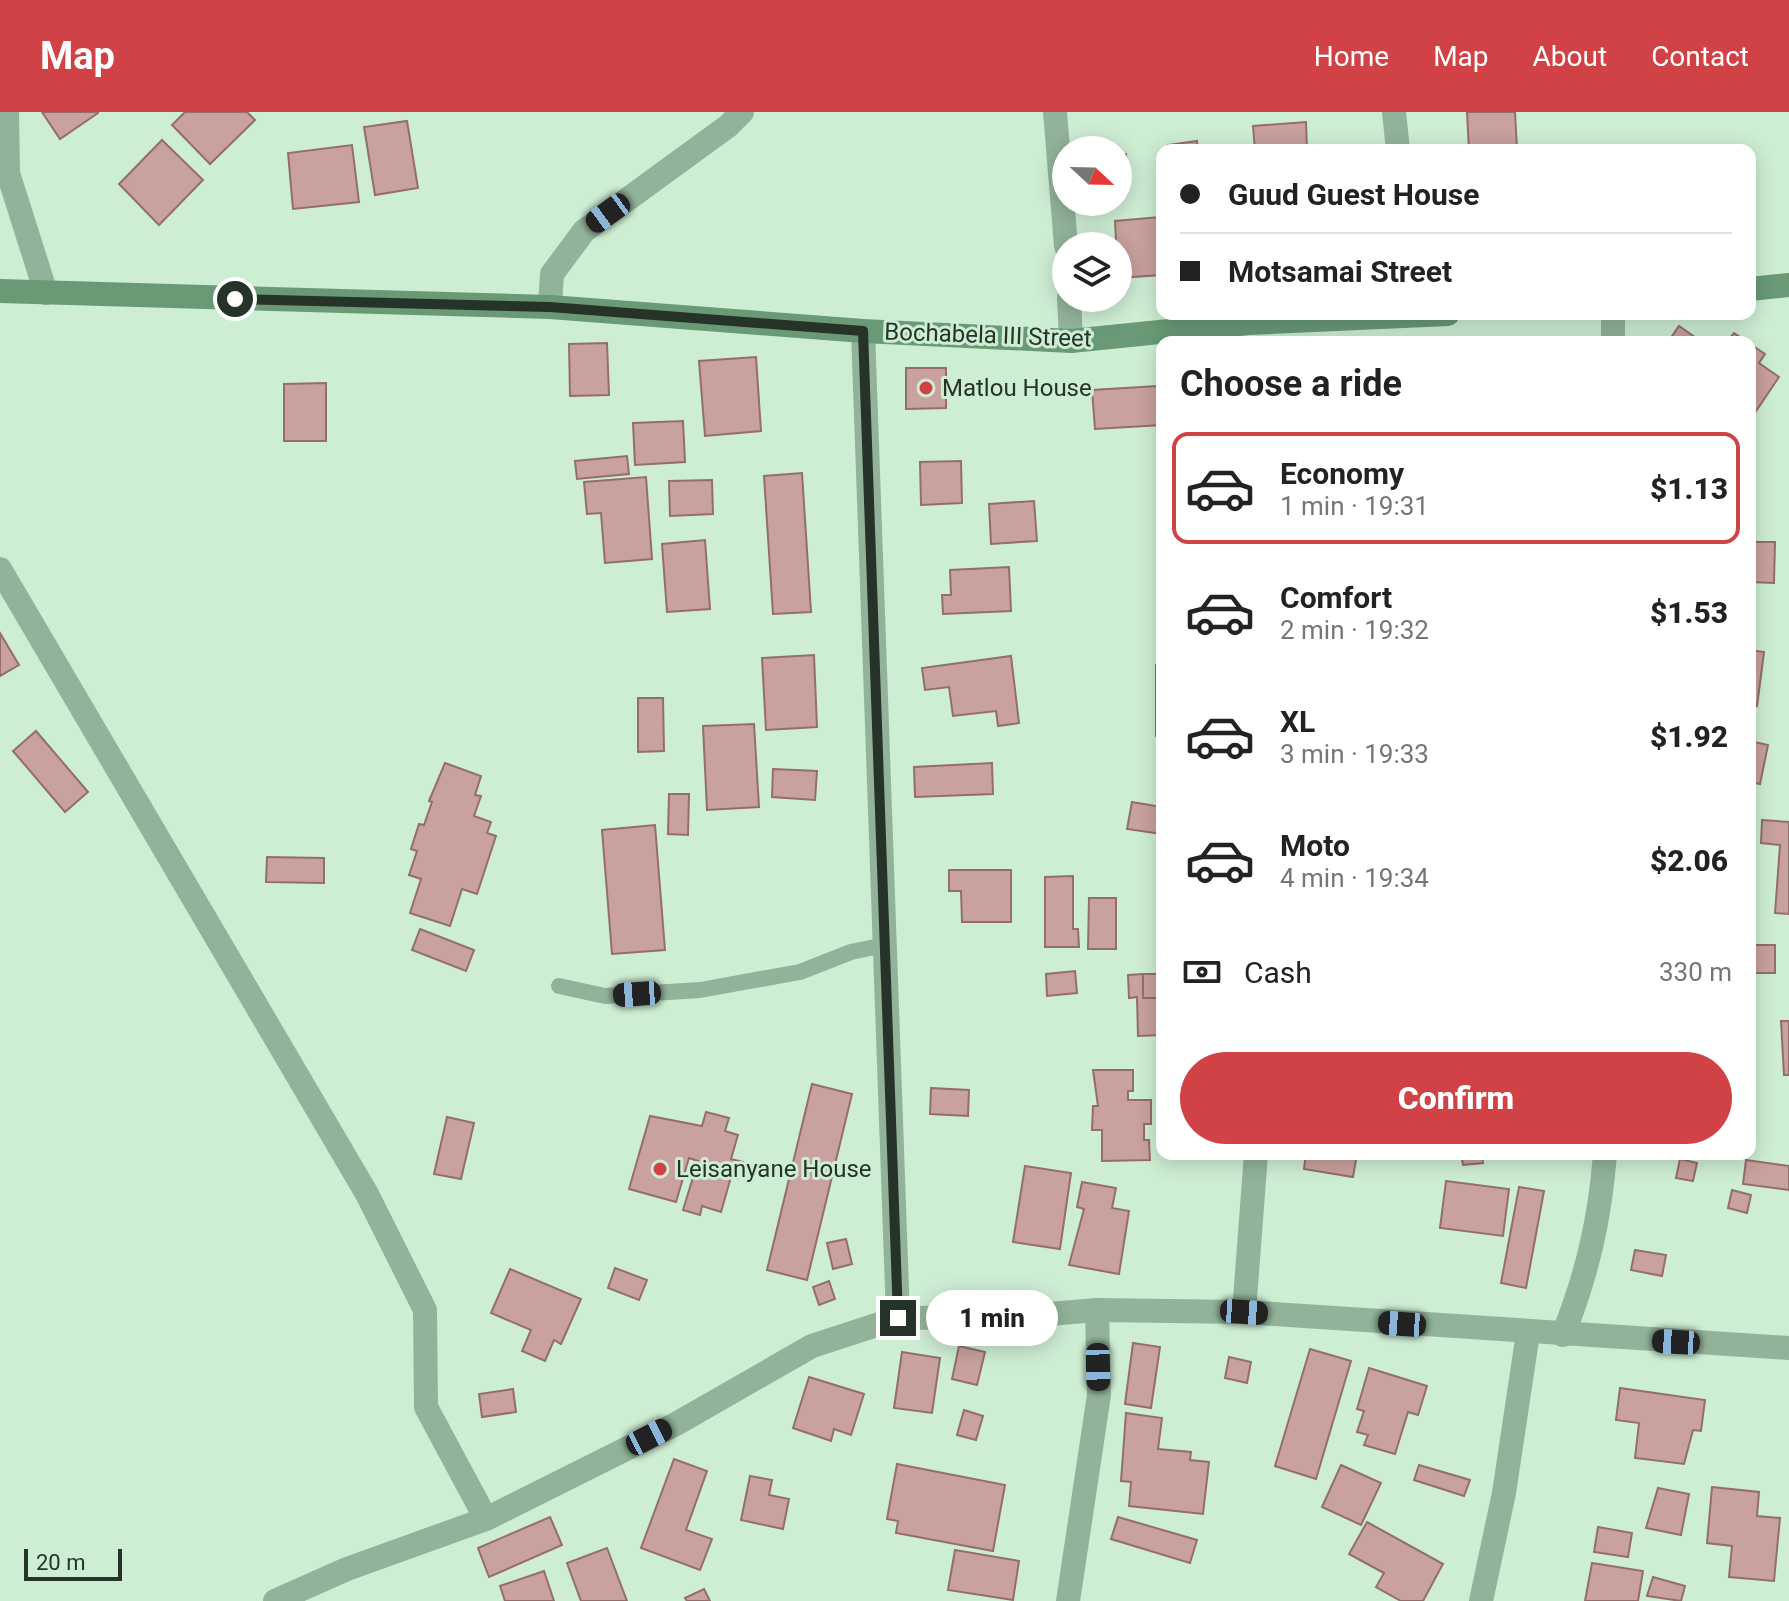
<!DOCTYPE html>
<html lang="en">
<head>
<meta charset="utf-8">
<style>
	:root { --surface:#fff; --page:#f6f6f6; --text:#222; --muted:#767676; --line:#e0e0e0; --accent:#d14246 }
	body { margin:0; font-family:Roboto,sans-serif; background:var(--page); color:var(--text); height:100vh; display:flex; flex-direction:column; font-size:30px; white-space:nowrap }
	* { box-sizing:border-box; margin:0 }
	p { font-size:26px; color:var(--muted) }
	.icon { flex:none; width:44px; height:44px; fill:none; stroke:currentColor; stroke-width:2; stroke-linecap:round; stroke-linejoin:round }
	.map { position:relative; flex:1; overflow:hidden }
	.details { position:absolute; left:1156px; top:224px; width:600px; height:824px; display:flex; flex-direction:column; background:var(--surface); border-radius:16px; box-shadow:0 4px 20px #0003 }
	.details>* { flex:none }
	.hud { position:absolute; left:1156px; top:32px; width:600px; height:176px; border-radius:16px; box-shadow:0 4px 20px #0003; display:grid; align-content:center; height:176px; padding:0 24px; background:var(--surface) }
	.needle { width:52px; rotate:112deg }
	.controls { position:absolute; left:1052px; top:24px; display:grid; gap:16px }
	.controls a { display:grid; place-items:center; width:80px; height:80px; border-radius:50%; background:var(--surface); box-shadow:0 4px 20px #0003; font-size:40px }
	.scale { position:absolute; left:24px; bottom:20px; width:98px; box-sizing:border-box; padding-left:8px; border:4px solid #263329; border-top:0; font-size:22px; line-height:28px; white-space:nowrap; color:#263329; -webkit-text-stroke:6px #ceeed4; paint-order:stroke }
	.end { position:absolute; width:36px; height:36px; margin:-18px; border:10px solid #263329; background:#fff; box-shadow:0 0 0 4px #fff }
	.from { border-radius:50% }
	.bubble { position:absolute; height:56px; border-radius:28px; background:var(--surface); box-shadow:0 4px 20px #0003; font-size:26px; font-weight:800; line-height:56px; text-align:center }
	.car { position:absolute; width:24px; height:48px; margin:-24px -12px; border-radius:10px; box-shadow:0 0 6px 2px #0007; background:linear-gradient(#222 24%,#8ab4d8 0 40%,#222 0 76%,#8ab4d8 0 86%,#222 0) }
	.hud b { display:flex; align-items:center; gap:28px; height:76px; font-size:30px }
	.hud b+b { border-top:2px solid var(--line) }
	.hud i { width:20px; height:20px; background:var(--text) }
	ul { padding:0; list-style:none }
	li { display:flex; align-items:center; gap:24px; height:112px; margin:0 16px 12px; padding:0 8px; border:4px solid transparent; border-radius:16px }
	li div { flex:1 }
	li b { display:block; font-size:30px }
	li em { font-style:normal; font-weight:800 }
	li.on { border-color:var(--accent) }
	li>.icon { width:72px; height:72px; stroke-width:1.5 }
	h2 { padding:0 24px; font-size:36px; line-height:96px }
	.pay { display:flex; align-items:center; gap:20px; height:88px; padding:0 24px; font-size:30px }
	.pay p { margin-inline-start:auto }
	.cta { display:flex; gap:16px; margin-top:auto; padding:16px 24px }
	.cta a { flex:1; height:92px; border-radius:48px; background:var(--accent); color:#fff; font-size:32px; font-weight:800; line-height:92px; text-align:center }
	header { display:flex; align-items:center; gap:48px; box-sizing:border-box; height:112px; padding:0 40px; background:var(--accent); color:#fff }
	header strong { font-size:38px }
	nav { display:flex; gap:44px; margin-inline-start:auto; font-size:28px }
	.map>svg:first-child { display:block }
</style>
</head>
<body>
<header>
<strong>Map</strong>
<nav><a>Home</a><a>Map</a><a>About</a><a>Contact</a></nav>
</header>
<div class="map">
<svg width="1789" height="1489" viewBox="0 0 1789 1489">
	<rect width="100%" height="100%" fill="#ceeed4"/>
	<g fill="#c9a19e" stroke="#936e6b" stroke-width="2">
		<path d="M 42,0 L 98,0 L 98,1 L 60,27 Z"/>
		<path d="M 185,0 L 247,0 L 255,8 L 210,52 L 172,13 Z"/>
		<path d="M 1467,0 L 1515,0 L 1517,38 L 1469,38 Z"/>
		<path d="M 407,9 L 418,76 L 375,83 L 364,15 Z"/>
		<path d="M 1306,10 L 1307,38 L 1255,38 L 1253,14 Z"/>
		<path d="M 162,28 L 203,68 L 159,113 L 119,72 Z"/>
		<path d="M 1197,29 L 1198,38 L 1169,38 L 1168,33 Z"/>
		<path d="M 352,33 L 359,90 L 293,97 L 288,41 Z"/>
		<path d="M 1118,42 L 1126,42 L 1128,69 L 1118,70 Z"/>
		<path d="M 1160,105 L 1162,163 L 1118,166 L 1115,109 Z"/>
		<path d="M 1679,214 L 1702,230 L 1668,230 Z"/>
		<path d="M 1734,221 L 1747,230 L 1727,230 Z"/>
		<path d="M 607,231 L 609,283 L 570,284 L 569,232 Z"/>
		<path d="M 1750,232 L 1765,242 L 1759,251 L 1779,265 L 1752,305 Z"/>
		<path d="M 756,245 L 761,319 L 705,324 L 699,249 Z"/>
		<path d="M 906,256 L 946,256 L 946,296 L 906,297 Z"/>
		<path d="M 326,271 L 326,329 L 284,329 L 284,272 Z"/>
		<path d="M 1157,274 L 1162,313 L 1095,317 L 1092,278 Z"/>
		<path d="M 683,309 L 685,350 L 635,353 L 633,311 Z"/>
		<path d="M 627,344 L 629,362 L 577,367 L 575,349 Z"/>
		<path d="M 961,349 L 962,391 L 921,393 L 920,350 Z"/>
		<path d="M 802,361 L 811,500 L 773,502 L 764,364 Z"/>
		<path d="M 646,365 L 652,447 L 605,451 L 601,401 L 587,402 L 584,370 Z"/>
		<path d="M 712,368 L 713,402 L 670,404 L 669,369 Z"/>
		<path d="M 1034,389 L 1037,429 L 991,432 L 989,392 Z"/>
		<path d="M 705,428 L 710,497 L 667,500 L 662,432 Z"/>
		<path d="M 1750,430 L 1775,430 L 1774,471 L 1750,470 Z"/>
		<path d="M 1009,455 L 1011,499 L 943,502 L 942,483 L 951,483 L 950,458 Z"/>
		<path d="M 0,521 L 19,553 L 0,564 Z"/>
		<path d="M 1750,538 L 1764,540 L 1757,594 L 1750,593 Z"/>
		<path d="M 814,543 L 817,615 L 766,618 L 762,546 Z"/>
		<path d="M 1011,544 L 1019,611 L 998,614 L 996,599 L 953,604 L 949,575 L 925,578 L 922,556 Z"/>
		<rect x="1156" y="553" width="6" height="71"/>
		<path d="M 638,586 L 663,586 L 664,639 L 638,640 Z"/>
		<path d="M 754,612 L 759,695 L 707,698 L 703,614 Z"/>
		<path d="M 36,619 L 88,680 L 65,700 L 13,639 Z"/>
		<path d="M 1750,629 L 1768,633 L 1760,672 L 1750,670 Z"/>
		<path d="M 445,651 L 481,664 L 475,683 L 481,684 L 474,704 L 491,710 L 487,721 L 496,724 L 477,782 L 462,777 L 450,814 L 410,801 L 421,767 L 409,763 L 417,739 L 411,737 L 419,712 L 424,713 L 432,690 L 429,689 Z"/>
		<path d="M 992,651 L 993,682 L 915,685 L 914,655 Z"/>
		<path d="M 773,657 L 817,659 L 815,688 L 772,685 Z"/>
		<path d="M 669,682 L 689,682 L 688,723 L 668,722 Z"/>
		<path d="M 1132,690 L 1162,695 L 1162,722 L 1127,717 Z"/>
		<path d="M 1762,708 L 1789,710 L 1789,802 L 1775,801 L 1780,733 L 1761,731 Z"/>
		<path d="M 655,713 L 665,838 L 612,842 L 602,718 Z"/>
		<path d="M 267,745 L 324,746 L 324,771 L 266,770 Z"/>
		<path d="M 949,758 L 1011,758 L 1011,810 L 962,810 L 961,779 L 949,779 Z"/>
		<path d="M 1073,764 L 1073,817 L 1078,817 L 1079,835 L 1045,835 L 1045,765 Z"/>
		<path d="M 1089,786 L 1116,786 L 1116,837 L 1088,837 Z"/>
		<path d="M 420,817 L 474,838 L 466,859 L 412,838 Z"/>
		<rect x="1750" y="833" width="25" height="28"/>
		<path d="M 1075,859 L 1077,881 L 1047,884 L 1046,862 Z"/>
		<rect x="1143" y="862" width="19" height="24"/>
		<path d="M 1143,862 L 1143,886 L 1162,886 L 1162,923 L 1138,924 L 1137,885 L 1129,886 L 1128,863 Z"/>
		<path d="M 1781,909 L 1789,909 L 1789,963 L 1784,963 Z"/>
		<path d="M 1093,958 L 1133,958 L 1133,979 L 1128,979 L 1128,988 L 1151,988 L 1151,1012 L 1144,1012 L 1144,1028 L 1149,1028 L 1150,1048 L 1102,1049 L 1102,1018 L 1092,1018 L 1093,994 L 1098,994 Z"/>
		<path d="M 812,972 L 852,982 L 807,1168 L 767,1158 Z"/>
		<path d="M 931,976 L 969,978 L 968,1004 L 930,1002 Z"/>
		<path d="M 706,1000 L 729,1006 L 725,1019 L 738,1023 L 731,1047 L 743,1050 L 738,1067 L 731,1065 L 721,1100 L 702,1094 L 700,1103 L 683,1098 L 698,1049 L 689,1046 L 676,1090 L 629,1077 L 650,1004 L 702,1014 Z"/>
		<path d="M 447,1005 L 474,1011 L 461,1067 L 434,1062 Z"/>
		<path d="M 1306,1042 L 1357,1042 L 1353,1065 L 1304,1057 Z"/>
		<path d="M 1461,1042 L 1482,1042 L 1483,1051 L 1463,1053 Z"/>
		<path d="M 1680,1047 L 1697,1051 L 1693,1069 L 1676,1066 Z"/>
		<path d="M 1746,1048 L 1789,1054 L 1789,1078 L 1743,1072 Z"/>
		<path d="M 1025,1054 L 1071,1061 L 1060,1137 L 1013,1130 Z"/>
		<path d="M 1446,1069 L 1509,1077 L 1503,1124 L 1440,1116 Z"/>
		<path d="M 1082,1070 L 1116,1076 L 1112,1096 L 1129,1099 L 1119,1162 L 1069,1153 L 1084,1097 L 1077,1095 Z"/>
		<path d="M 1519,1075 L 1544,1079 L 1526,1176 L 1501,1171 Z"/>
		<path d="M 1732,1078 L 1751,1083 L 1747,1101 L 1728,1096 Z"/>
		<path d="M 846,1127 L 852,1152 L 833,1157 L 827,1131 Z"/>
		<path d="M 1635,1138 L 1666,1143 L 1662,1164 L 1631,1158 Z"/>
		<path d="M 615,1156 L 647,1168 L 639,1188 L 608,1176 Z"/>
		<path d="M 510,1157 L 581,1187 L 561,1232 L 554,1228 L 545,1249 L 522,1239 L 531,1218 L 491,1201 Z"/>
		<path d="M 829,1169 L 835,1187 L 819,1193 L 813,1175 Z"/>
		<path d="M 1133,1231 L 1160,1235 L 1151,1296 L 1125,1292 Z"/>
		<path d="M 959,1234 L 985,1240 L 977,1273 L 952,1267 Z"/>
		<path d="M 1310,1237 L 1351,1249 L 1316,1367 L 1275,1354 Z"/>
		<path d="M 902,1240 L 940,1246 L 932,1301 L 894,1296 Z"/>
		<path d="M 1229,1245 L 1251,1250 L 1247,1271 L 1225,1266 Z"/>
		<path d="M 1369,1256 L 1427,1274 L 1418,1303 L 1408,1300 L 1395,1342 L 1364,1333 L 1368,1323 L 1357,1320 L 1364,1299 L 1357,1297 Z"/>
		<path d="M 809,1265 L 864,1282 L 851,1323 L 834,1317 L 831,1329 L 793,1316 Z"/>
		<path d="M 1620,1276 L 1705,1288 L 1701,1319 L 1693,1318 L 1684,1352 L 1635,1346 L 1639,1311 L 1616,1308 Z"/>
		<path d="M 513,1277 L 516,1300 L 482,1305 L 479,1282 Z"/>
		<path d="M 964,1298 L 983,1304 L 976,1328 L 957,1323 Z"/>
		<path d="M 1126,1301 L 1162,1306 L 1158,1337 L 1191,1340 L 1190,1348 L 1209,1350 L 1203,1402 L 1129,1394 L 1131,1370 L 1121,1369 Z"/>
		<path d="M 674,1347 L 707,1359 L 686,1418 L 712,1427 L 700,1458 L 641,1436 Z"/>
		<path d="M 897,1352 L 1005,1373 L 993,1439 L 896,1421 L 898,1409 L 887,1407 Z"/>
		<path d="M 1341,1353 L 1381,1371 L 1361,1413 L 1322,1395 Z"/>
		<path d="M 1419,1353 L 1470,1368 L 1464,1384 L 1414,1368 Z"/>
		<path d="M 750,1364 L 772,1368 L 769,1383 L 789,1387 L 783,1417 L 741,1408 Z"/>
		<path d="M 1712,1375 L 1759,1380 L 1757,1404 L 1780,1406 L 1774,1469 L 1729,1465 L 1732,1434 L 1707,1431 Z"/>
		<path d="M 1658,1376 L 1689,1382 L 1681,1423 L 1646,1416 Z"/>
		<path d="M 550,1405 L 562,1433 L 489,1465 L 478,1436 Z"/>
		<path d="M 1118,1405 L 1197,1428 L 1190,1451 L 1111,1427 Z"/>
		<path d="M 1367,1410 L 1443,1452 L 1423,1489 L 1401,1489 L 1376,1475 L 1384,1461 L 1349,1442 Z"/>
		<path d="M 1598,1415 L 1632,1421 L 1628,1445 L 1594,1440 Z"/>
		<path d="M 607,1436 L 627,1489 L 581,1489 L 567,1451 Z"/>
		<path d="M 955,1438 L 1019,1449 L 1013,1488 L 948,1478 Z"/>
		<path d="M 1592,1451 L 1643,1459 L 1638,1489 L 1585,1489 Z"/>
		<path d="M 544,1459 L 554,1489 L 505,1489 L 500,1474 Z"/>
		<path d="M 1653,1465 L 1685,1474 L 1681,1489 L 1647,1484 Z"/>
		<path d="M 704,1477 L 710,1489 L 687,1489 L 685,1486 Z"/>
	</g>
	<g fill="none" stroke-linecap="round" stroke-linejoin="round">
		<path stroke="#92b399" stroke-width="16" d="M 559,874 L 605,884 L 700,878 L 800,860 L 851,840 L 884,833"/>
		<g stroke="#92b399" stroke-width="24">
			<path d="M 7,0 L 8,61 L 46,181"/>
			<path d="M 1055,0 L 1066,134"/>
			<path d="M 1394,0 L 1398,38"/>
			<path d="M 1069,186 L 1071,229"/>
			<path d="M 550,195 L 552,162 L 584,119 L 728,14 L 742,0"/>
			<path d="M 863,219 L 898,1206"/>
			<path d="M 1613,230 L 1613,202"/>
			<path d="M 0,457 L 367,1082 L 425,1198 L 426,1295 L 486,1407"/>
			<path d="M 1244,1200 L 1256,1042"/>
			<path d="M 1563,1223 C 1587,1163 1600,1107 1605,1042"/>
			<path d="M 275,1489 L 347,1457 L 486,1407 L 676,1312 L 812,1234 L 898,1206 L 1012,1205 L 1097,1198 L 1244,1200 L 1789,1236"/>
			<path d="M 1068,1489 L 1099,1283 L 1097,1198"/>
			<path d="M 1481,1489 L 1504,1381 L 1528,1221"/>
		</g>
		<g stroke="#699a75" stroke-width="24">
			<path d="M 1750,177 L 1789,173"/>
			<path d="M 0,179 L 550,195 L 863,219 L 1071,229 L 1248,211 L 1448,202"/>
		</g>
	</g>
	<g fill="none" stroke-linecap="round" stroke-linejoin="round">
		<path stroke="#263329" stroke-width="10" d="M 235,187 L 550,195 L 863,219 L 898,1206"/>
	</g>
	<g fill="#d14246" stroke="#ceeed4" stroke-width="3">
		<circle cx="926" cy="276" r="8"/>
		<circle cx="660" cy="1057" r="8"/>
	</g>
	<g text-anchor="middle" stroke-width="6" stroke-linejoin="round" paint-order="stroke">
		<g font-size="24" fill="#263329" stroke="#ceeed4">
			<text transform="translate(988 223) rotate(2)" y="8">Bochabela III Street</text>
		</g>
		<g font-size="24" fill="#263329" stroke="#ceeed4" text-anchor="start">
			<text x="942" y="284">Matlou House</text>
			<text x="676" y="1065">Leisanyane House</text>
		</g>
	</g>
</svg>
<div class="controls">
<a><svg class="needle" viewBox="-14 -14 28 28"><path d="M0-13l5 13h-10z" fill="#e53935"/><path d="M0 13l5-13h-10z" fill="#767676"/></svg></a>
<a><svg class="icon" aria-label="layers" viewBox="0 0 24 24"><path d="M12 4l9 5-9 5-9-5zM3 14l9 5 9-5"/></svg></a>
</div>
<div class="scale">20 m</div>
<i class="end from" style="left:235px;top:187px"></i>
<i class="end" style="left:898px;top:1206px"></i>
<div class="bubble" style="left:926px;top:1178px;width:132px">1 min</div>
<i class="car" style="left:608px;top:101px;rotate:234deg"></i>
<i class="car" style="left:637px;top:882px;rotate:266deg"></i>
<i class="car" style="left:1244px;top:1200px;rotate:94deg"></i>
<i class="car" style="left:1402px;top:1212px;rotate:274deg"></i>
<i class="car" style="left:1676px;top:1230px;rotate:273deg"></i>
<i class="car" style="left:1098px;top:1255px;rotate:179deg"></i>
<i class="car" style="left:649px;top:1325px;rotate:63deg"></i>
<div class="hud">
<b><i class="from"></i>Guud Guest House</b>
<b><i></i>Motsamai Street</b>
</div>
<section class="details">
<h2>Choose a ride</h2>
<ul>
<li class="on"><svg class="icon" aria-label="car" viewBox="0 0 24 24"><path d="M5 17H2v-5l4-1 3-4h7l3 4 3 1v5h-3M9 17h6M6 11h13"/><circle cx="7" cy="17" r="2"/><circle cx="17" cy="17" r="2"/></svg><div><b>Economy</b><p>1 min · 19:31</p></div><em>$1.13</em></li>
<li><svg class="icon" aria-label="car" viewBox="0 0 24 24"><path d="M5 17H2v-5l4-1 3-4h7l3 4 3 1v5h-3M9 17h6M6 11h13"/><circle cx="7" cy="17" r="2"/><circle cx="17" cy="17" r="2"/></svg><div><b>Comfort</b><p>2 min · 19:32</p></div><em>$1.53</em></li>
<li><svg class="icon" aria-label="car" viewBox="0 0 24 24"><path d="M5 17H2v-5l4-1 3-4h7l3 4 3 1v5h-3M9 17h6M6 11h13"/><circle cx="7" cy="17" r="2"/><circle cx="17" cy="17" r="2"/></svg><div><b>XL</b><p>3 min · 19:33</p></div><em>$1.92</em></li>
<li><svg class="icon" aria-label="car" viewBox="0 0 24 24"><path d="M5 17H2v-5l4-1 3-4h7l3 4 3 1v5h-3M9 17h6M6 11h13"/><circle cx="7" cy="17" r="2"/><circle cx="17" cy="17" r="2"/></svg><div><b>Moto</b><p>4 min · 19:34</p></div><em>$2.06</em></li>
</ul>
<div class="pay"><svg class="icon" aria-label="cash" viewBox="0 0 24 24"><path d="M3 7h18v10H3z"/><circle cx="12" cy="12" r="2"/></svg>Cash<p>330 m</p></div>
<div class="cta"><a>Confirm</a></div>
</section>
</div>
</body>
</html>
